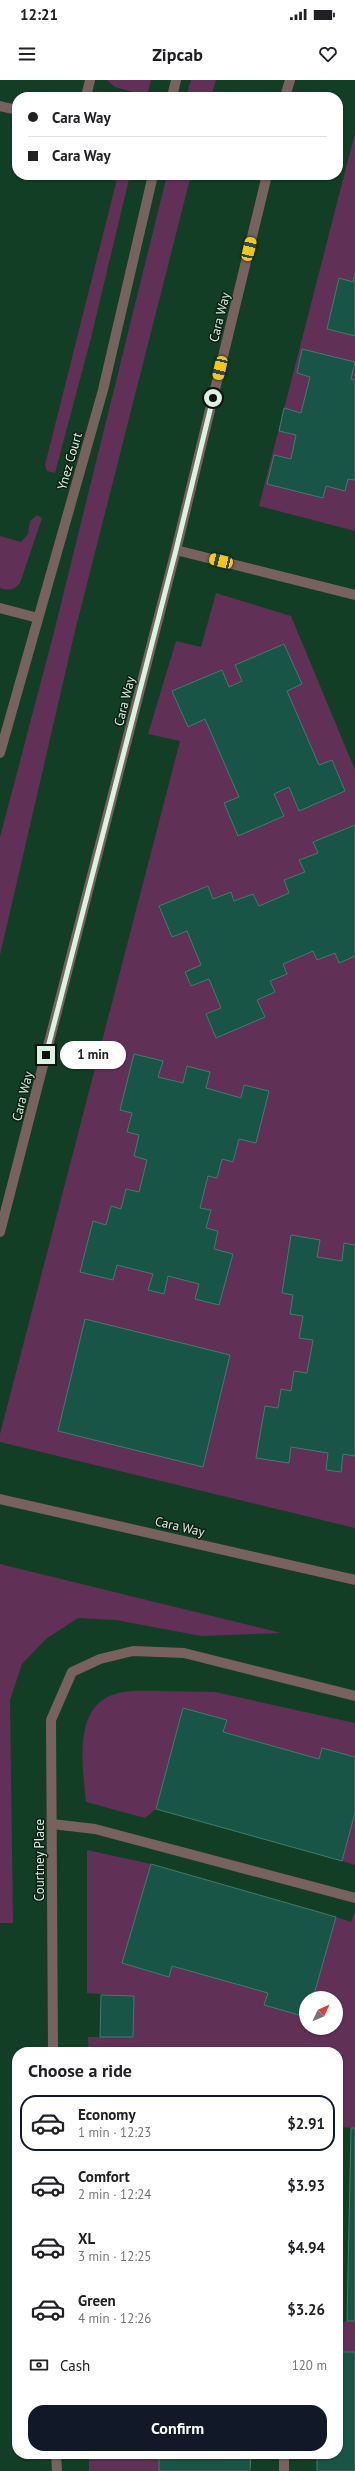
<!DOCTYPE html>
<html lang="en">
<head>
<meta charset="utf-8">
<style>
	:root { --surface:#fff; --page:#f2f2f2; --text:#202124; --muted:#757577; --line:#e0e0e0; --accent:#111827 }
	body { margin:0; font-family:"PT Sans",sans-serif; background:var(--page); color:var(--text); height:100vh; display:flex; flex-direction:column; font-size:15px; white-space:nowrap }
	* { box-sizing:border-box; margin:0 }
	p { font-size:13px; color:var(--muted) }
	.icon { flex:none; width:22px; height:22px; fill:none; stroke:currentColor; stroke-width:2; stroke-linecap:round; stroke-linejoin:round }
	.map { position:relative; flex:1; overflow:hidden }
	.drawer { position:absolute; left:12px; top:1967px; width:331px; height:412px; display:flex; flex-direction:column; background:var(--surface); border-radius:16px; box-shadow:0 1px 3px #0004 }
	.drawer>* { flex:none }
	.hud { position:absolute; left:12px; top:12px; width:331px; height:88px; border-radius:16px; box-shadow:0 1px 3px #0004; display:grid; align-content:center; height:88px; padding:0 16px; background:var(--surface) }
	.needle { width:26px; rotate:46deg }
	.fabs { position:absolute; left:299px; top:1911px; display:grid; gap:8px }
	.fabs a { display:grid; place-items:center; width:44px; height:44px; border-radius:50%; background:var(--surface); box-shadow:0 1px 3px #0004; font-size:20px }
	.end { position:absolute; width:18px; height:18px; margin:-9px; border:5px solid #daf2e1; background:#111; box-shadow:0 0 0 2px #111 }
	.from { border-radius:50% }
	.bubble { position:absolute; height:28px; border-radius:14px; background:var(--surface); box-shadow:0 1px 3px #0004; font-size:13px; font-weight:700; line-height:28px; text-align:center }
	.car { position:absolute; width:12px; height:24px; margin:-12px -6px; border-radius:5px; box-shadow:0 0 3px 1px #0007; background:linear-gradient(#f5c518 24%,#345 0 40%,#f5c518 0 76%,#345 0 86%,#f5c518 0) }
	.hud b { display:flex; align-items:center; gap:14px; height:38px; font-size:15px }
	.hud b+b { border-top:1px solid var(--line) }
	.hud i { width:10px; height:10px; background:var(--text) }
	ul { padding:0; list-style:none }
	li { display:flex; align-items:center; gap:12px; height:56px; margin:0 8px 6px; padding:0 8px; border:2px solid transparent; border-radius:16px }
	li div { flex:1 }
	li b { display:block; font-size:15px }
	li em { font-style:normal; font-weight:700 }
	li.active { border-color:var(--accent) }
	li>.icon { width:36px; height:36px; stroke-width:1.5 }
	h2 { padding:0 16px; font-size:18px; line-height:48px }
	.pay { display:flex; align-items:center; gap:10px; height:44px; padding:0 16px; font-size:15px }
	.pay p { margin-inline-start:auto }
	.button { display:flex; gap:8px; margin-top:auto; padding:8px 16px }
	.button a { flex:1; height:46px; border-radius:16px; background:var(--accent); color:#fff; font-size:16px; font-weight:700; line-height:46px; text-align:center }
	.status { display:flex; justify-content:space-between; align-items:center; height:28px; padding:0 20px; background:var(--surface); direction:ltr }
	.status svg { height:11px; fill:currentColor }
	header { display:flex; justify-content:space-between; align-items:center; height:52px; padding:0 16px; background:var(--surface); font-size:18px; font-weight:700 }
	.map>svg:first-child { display:block }
</style>
</head>
<body>
<div class="status"><b>12:21</b><svg viewBox="0 0 49 12"><path d="M0 12V9h3v3zM5 12V6h3v6zM10 12V3h3v9zM15 12V0h3v12zM26 1h20v11H26zM47 4h2v5h-2z"/></svg></div>
<header><svg class="icon" aria-label="menu" viewBox="0 0 24 24"><path d="M4 6h16M4 12h16M4 18h16"/></svg>Zipcab<svg class="icon" aria-label="heart" viewBox="0 0 24 24"><path d="M12 20l-8-8c-3-5 5-10 8-4 3-6 11-1 8 4z"/></svg></header>
<div class="map">
<svg width="355" height="2391" viewBox="0 0 355 2391">
	<rect width="100%" height="100%" fill="#123e25"/>
	<g fill="#603057">
		<path d="M 107,0 L 151,0 L 147,16 L 115,7 Z"/>
		<path d="M 191,0 L 216,0 L 211,17 L 186,17 Z"/>
		<path d="M 355,53 L 355,451 L 259,426 Z"/>
		<path d="M 118,95 L 130,95 L 91,258 L 55,393 L 47,391 L 45,385 Z"/>
		<path d="M 167,95 L 191,95 L 75,551 L 0,875 L 0,757 L 53,556 Z"/>
		<path d="M 37,435 L 42,438 L 20,503 C 14,510 9,511 0,508 L 0,456 L 21,462 L 28,454 L 30,441 Z"/>
		<path d="M 216,513 L 291,536 L 355,690 L 355,1448 L 0,1362 L 0,1354 L 180,661 L 148,654 L 176,561 L 201,567 Z"/>
		<path d="M 0,1484 L 281,1553 L 201,1556 L 116,1540 L 78,1538 L 46,1559 L 22,1584 L 10,1620 L 13,1843 L 0,1843 Z"/>
		<path d="M 159,1611 L 215,1612 L 355,1643 L 355,1677 L 323,1668 L 319,1679 L 223,1652 L 226,1641 L 183,1628 L 156,1729 L 145,1738 L 86,1722 C 83,1688 71,1623 119,1613 C 132,1610 146,1611 159,1611 Z"/>
		<path d="M 355,1733 L 355,1785 L 342,1781 Z"/>
		<path d="M 87,1770 L 151,1784 L 122,1883 L 168,1897 L 172,1886 L 268,1913 L 265,1925 L 306,1937 L 306,1948 L 336,1948 L 336,1918 L 313,1918 L 336,1837 L 351,1842 L 355,1831 L 355,2048 L 338,2047 L 338,1972 L 89,1972 L 88,1957 L 133,1957 L 134,1917 L 87,1913 Z"/>
		<path d="M 347,2241 L 355,2241 L 355,2272 L 338,2272 L 338,2243 Z"/>
		<rect x="89" y="2374" width="70" height="17"/>
	</g>
	<g fill="#185547" stroke="#427c6d">
		<path d="M 355,193 L 355,256 L 327,249 L 339,198 L 353,202 Z"/>
		<path d="M 302,269 L 355,282 L 351,299 L 355,300 L 355,400 L 348,399 L 345,411 L 326,406 L 323,418 L 267,404 L 274,375 L 291,379 L 296,355 L 279,351 L 284,328 L 301,333 L 310,297 L 297,293 Z"/>
		<path d="M 284,564 L 302,604 L 287,611 L 319,685 L 332,680 L 345,711 L 299,731 L 289,707 L 274,714 L 284,736 L 238,756 L 224,723 L 239,717 L 205,639 L 188,647 L 172,611 L 222,590 L 229,607 L 242,601 L 235,585 Z"/>
		<path d="M 355,745 L 355,876 L 339,883 L 335,873 L 317,880 L 313,871 L 283,884 L 287,894 L 270,901 L 275,912 L 257,920 L 265,937 L 216,958 L 206,934 L 221,928 L 209,899 L 191,906 L 185,892 L 201,885 L 187,851 L 172,857 L 159,826 L 208,806 L 213,819 L 231,812 L 234,821 L 253,814 L 259,826 L 289,813 L 284,800 L 305,792 L 299,780 L 318,773 L 313,762 Z"/>
		<path d="M 134,974 L 163,981 L 158,997 L 183,1003 L 187,986 L 210,992 L 206,1008 L 241,1018 L 244,1005 L 269,1011 L 256,1063 L 239,1059 L 233,1082 L 222,1079 L 217,1098 L 208,1096 L 200,1128 L 211,1130 L 206,1148 L 218,1151 L 214,1169 L 233,1174 L 219,1225 L 195,1219 L 199,1204 L 168,1196 L 164,1214 L 148,1210 L 153,1194 L 117,1185 L 113,1200 L 80,1192 L 93,1141 L 106,1145 L 111,1126 L 121,1129 L 126,1109 L 139,1112 L 147,1080 L 134,1076 L 139,1055 L 127,1052 L 132,1033 L 120,1030 Z"/>
		<path d="M 291,1155 L 320,1160 L 317,1177 L 342,1181 L 344,1163 L 355,1165 L 355,1376 L 343,1374 L 341,1392 L 326,1390 L 328,1373 L 291,1367 L 289,1383 L 256,1378 L 265,1326 L 278,1328 L 281,1309 L 291,1311 L 294,1291 L 307,1293 L 313,1260 L 299,1258 L 303,1236 L 290,1234 L 293,1215 L 282,1213 Z"/>
		<path d="M 85,1239 L 230,1275 L 203,1387 L 58,1351 Z"/>
		<path d="M 183,1628 L 227,1640 L 223,1652 L 319,1679 L 322,1668 L 355,1677 L 355,1733 L 342,1781 L 156,1729 Z"/>
		<path d="M 151,1784 L 336,1837 L 313,1918 L 306,1918 L 306,1937 L 264,1925 L 268,1913 L 172,1886 L 169,1897 L 122,1883 Z"/>
		<path d="M 101,1915 L 134,1916 L 133,1957 L 100,1957 Z"/>
		<path d="M 351,2048 L 355,2048 L 355,2241 L 347,2241 Z"/>
		<path d="M 338,2272 L 355,2272 L 355,2391 L 317,2391 L 317,2374 L 338,2374 Z"/>
		<path d="M 159,2374 L 251,2374 L 250,2391 L 159,2391 Z"/>
	</g>
	<g fill="none" stroke-linecap="round" stroke-linejoin="round">
		<g stroke="#78625d" stroke-width="10">
			<path d="M 86,17 L 90,0"/>
			<path d="M 285,17 L 290,0"/>
			<path d="M 0,26 L 17,30"/>
			<path d="M 176,470 L 355,515"/>
			<path d="M 0,528 L 38,538"/>
			<path d="M 0,1152 L 176,470 L 267,95"/>
			<path d="M 0,1419 L 355,1500"/>
			<path d="M 52,1744 L 95,1749 L 355,1818"/>
			<path d="M 53,1972 L 51,1640 L 72,1592 L 100,1579 L 133,1571 L 184,1573 L 355,1616"/>
			<path d="M 56,2374 L 57,2391"/>
			<path d="M 284,2374 L 284,2391"/>
		</g>
		<g stroke="#78625d" stroke-width="10">
			<path d="M 172,17 L 176,0"/>
			<path d="M 0,673 L 103,310 L 153,95"/>
		</g>
	</g>
	<g fill="none" stroke-linecap="round" stroke-linejoin="round">
		<path stroke="#daf2e1" stroke-width="5" d="M 46,975 L 176,470 L 213,318"/>
	</g>
	<g text-anchor="middle" stroke-width="3" stroke-linejoin="round" paint-order="stroke">
		<g font-size="13" fill="#daf2e1" stroke="#0e2015">
			<text transform="translate(219 237) rotate(-76)" y="5">Cara Way</text>
			<text transform="translate(69 381) rotate(-74)" y="5">Ynez Court</text>
			<text transform="translate(124 621) rotate(-76)" y="5">Cara Way</text>
			<text transform="translate(22 1016) rotate(-76)" y="5">Cara Way</text>
			<text transform="translate(180 1446) rotate(13)" y="5">Cara Way</text>
			<text transform="translate(39 1780) rotate(-90)" y="5">Courtney Place</text>
		</g>
	</g>
</svg>
<div class="fabs">
<a><svg class="needle" viewBox="-14 -14 28 28"><path d="M0-13l5 13h-10z" fill="#e53935"/><path d="M0 13l5-13h-10z" fill="#757577"/></svg></a>
</div>
<i class="end from" style="left:213px;top:318px"></i>
<i class="end" style="left:46px;top:975px"></i>
<div class="bubble" style="left:60px;top:961px;width:66px">1 min</div>
<i class="car" style="left:249px;top:169px;rotate:13deg"></i>
<i class="car" style="left:220px;top:288px;rotate:193deg"></i>
<i class="car" style="left:221px;top:481px;rotate:284deg"></i>
<div class="hud">
<b><i class="from"></i>Cara Way</b>
<b><i></i>Cara Way</b>
</div>
<section class="drawer">
<h2>Choose a ride</h2>
<ul>
<li class="active"><svg class="icon" aria-label="car" viewBox="0 0 24 24"><path d="M5 17H2v-5l4-1 3-4h7l3 4 3 1v5h-3M9 17h6M6 11h13"/><circle cx="7" cy="17" r="2"/><circle cx="17" cy="17" r="2"/></svg><div><b>Economy</b><p>1 min · 12:23</p></div><em>$2.91</em></li>
<li><svg class="icon" aria-label="car" viewBox="0 0 24 24"><path d="M5 17H2v-5l4-1 3-4h7l3 4 3 1v5h-3M9 17h6M6 11h13"/><circle cx="7" cy="17" r="2"/><circle cx="17" cy="17" r="2"/></svg><div><b>Comfort</b><p>2 min · 12:24</p></div><em>$3.93</em></li>
<li><svg class="icon" aria-label="car" viewBox="0 0 24 24"><path d="M5 17H2v-5l4-1 3-4h7l3 4 3 1v5h-3M9 17h6M6 11h13"/><circle cx="7" cy="17" r="2"/><circle cx="17" cy="17" r="2"/></svg><div><b>XL</b><p>3 min · 12:25</p></div><em>$4.94</em></li>
<li><svg class="icon" aria-label="car" viewBox="0 0 24 24"><path d="M5 17H2v-5l4-1 3-4h7l3 4 3 1v5h-3M9 17h6M6 11h13"/><circle cx="7" cy="17" r="2"/><circle cx="17" cy="17" r="2"/></svg><div><b>Green</b><p>4 min · 12:26</p></div><em>$3.26</em></li>
</ul>
<div class="pay"><svg class="icon" aria-label="cash" viewBox="0 0 24 24"><path d="M3 7h18v10H3z"/><circle cx="12" cy="12" r="2"/></svg>Cash<p>120 m</p></div>
<div class="button"><a>Confirm</a></div>
</section>
</div>
</body>
</html>
